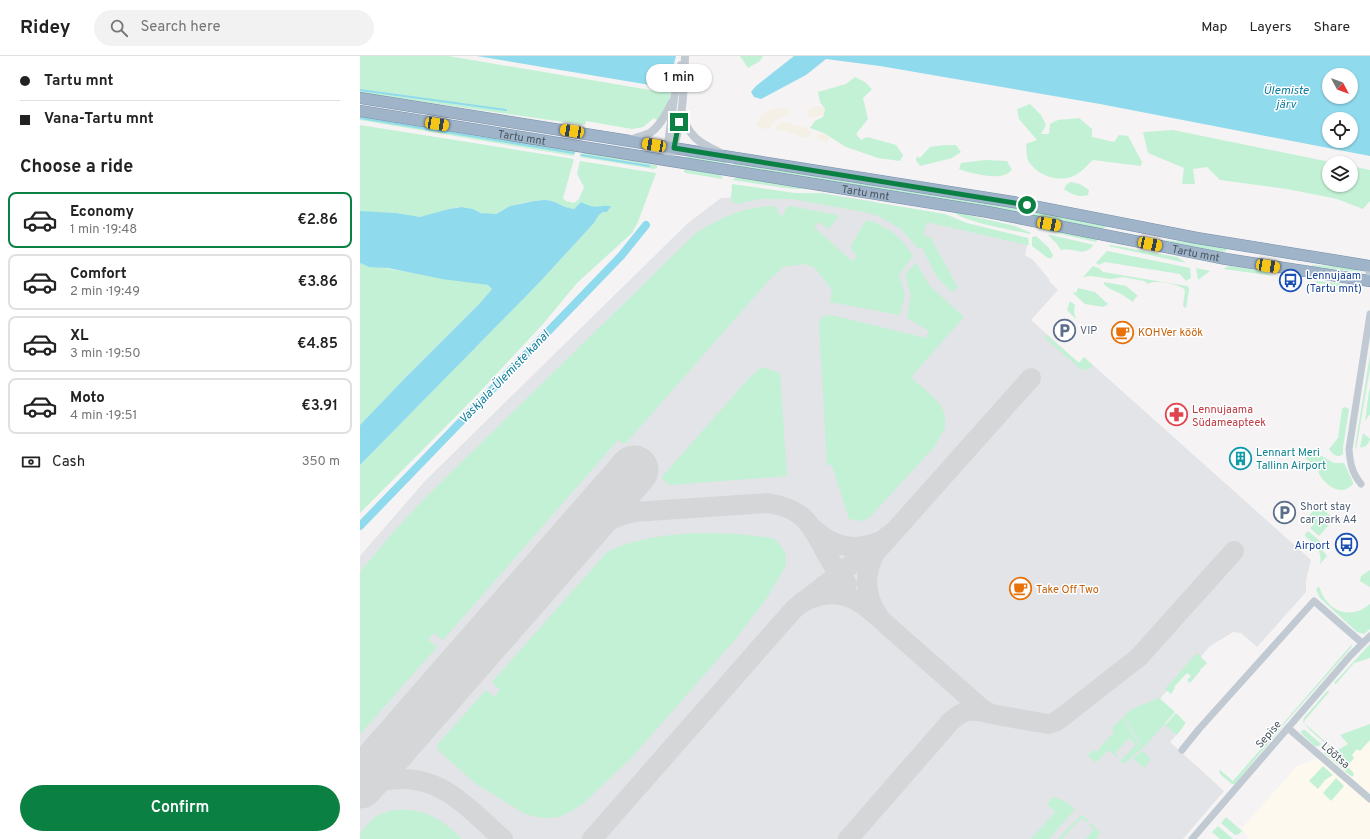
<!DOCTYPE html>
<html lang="en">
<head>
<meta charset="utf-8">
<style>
	:root { --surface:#fff; --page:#f2f2f2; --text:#222; --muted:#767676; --line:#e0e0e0; --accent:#0b8043 }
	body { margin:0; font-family:Overpass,sans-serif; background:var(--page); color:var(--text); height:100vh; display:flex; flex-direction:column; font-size:15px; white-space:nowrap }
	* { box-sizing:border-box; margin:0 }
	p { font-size:13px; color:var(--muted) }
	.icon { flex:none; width:22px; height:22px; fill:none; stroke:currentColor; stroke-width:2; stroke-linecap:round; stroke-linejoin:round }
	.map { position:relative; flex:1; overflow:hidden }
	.sheet { display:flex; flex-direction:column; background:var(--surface); width:360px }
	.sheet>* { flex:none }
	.guide { display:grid; align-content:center; height:88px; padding:0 20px; background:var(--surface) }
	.needle { width:26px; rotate:131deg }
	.controls { position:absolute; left:962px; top:12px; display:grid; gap:8px }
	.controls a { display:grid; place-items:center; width:36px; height:36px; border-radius:50%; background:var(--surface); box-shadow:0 1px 3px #0004; font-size:20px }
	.end { position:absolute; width:18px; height:18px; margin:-9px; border:5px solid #0b8043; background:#fff; box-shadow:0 0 0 2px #fff }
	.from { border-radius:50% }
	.bubble { position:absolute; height:28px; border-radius:14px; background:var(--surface); box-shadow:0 1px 3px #0004; font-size:13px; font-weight:600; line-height:28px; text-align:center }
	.car { position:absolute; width:12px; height:24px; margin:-12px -6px; border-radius:5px; box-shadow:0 0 3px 1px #0007; background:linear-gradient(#f5c518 24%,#345 0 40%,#f5c518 0 76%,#345 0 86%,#f5c518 0) }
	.guide b { display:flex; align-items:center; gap:14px; height:38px; font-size:15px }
	.guide b+b { border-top:1px solid var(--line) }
	.guide i { width:10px; height:10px; background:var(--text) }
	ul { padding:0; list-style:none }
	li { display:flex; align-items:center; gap:12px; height:56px; margin:0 8px 6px; padding:0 12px; border:2px solid var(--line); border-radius:8px }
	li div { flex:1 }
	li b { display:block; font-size:15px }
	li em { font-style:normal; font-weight:600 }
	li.on { border-color:var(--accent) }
	li>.icon { width:36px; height:36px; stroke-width:1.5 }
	h2 { padding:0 20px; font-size:18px; line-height:48px }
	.pay { display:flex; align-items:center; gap:10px; height:44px; padding:0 20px; font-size:15px }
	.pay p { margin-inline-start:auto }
	.primary-button { display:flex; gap:8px; margin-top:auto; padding:8px 20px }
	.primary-button a { flex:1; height:46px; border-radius:24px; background:var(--accent); color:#fff; font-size:16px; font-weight:600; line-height:46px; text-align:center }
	header { display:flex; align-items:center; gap:24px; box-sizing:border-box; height:56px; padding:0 20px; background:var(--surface); border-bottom:1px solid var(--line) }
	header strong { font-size:19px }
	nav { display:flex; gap:22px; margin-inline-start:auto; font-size:14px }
	.search { width:280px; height:36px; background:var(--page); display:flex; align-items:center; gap:10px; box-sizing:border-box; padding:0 14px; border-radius:22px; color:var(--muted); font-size:15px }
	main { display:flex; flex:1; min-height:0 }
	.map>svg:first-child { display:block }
</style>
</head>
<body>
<header>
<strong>Ridey</strong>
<div class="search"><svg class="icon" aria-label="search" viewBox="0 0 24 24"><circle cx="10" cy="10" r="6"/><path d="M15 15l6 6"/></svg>Search here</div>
<nav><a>Map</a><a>Layers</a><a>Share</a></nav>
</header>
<main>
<section class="sheet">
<div class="guide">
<b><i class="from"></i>Tartu mnt</b>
<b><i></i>Vana-Tartu mnt</b>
</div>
<h2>Choose a ride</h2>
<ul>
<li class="on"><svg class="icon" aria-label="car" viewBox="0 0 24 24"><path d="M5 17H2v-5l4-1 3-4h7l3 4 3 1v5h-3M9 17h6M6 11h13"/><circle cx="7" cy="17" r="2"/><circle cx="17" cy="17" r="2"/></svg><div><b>Economy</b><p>1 min · 19:48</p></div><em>€2.86</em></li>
<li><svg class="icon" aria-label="car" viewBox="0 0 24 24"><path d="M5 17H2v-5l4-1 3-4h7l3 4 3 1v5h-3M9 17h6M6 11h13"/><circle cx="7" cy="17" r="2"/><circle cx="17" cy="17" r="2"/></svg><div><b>Comfort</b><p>2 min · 19:49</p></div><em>€3.86</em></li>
<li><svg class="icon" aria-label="car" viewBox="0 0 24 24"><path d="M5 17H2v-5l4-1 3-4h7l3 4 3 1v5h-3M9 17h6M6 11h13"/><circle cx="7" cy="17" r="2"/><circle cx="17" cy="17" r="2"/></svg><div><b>XL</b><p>3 min · 19:50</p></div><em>€4.85</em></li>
<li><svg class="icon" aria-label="car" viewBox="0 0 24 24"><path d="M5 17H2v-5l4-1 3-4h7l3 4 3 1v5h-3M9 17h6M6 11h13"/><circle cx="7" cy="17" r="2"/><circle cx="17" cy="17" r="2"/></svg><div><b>Moto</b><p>4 min · 19:51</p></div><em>€3.91</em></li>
</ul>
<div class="pay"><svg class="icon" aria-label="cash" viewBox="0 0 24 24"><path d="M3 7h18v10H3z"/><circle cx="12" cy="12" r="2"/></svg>Cash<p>350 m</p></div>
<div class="primary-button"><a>Confirm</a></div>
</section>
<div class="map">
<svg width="1010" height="783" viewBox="0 0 1010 783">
	<rect width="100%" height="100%" fill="#f5f3f3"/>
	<path fill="#fdf9ef" d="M 1010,674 L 1010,783 L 889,783 L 882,772 L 937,710 L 976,696 Z"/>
	<path fill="#e2e4e7" d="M 460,137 L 511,145 L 668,186 L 665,199 L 673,204 L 689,223 L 690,226 L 698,234 L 671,264 L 719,307 L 724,301 L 951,504 L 946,524 L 946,536 L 897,591 L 881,577 L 873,576 L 850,590 L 837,605 L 835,603 L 790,654 L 817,678 L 810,686 L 864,735 L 823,783 L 0,783 L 0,500 L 65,425 L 327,168 L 361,142 Z"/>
	<g fill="#c3f1d5">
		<path d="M 0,0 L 88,0 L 302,36 L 311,36 L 308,46 L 298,65 L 294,62 L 283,71 L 272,73 L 226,65 L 225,69 L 0,37 Z"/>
		<path d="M 380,0 L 403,0 L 400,5 L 388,12 Z"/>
		<path d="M 495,21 L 505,26 L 512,33 L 503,42 L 508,63 L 496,78 L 501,84 L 507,81 L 536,89 L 543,99 L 540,105 L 518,102 L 486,91 L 464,77 L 450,72 L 455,65 L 463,61 L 465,53 L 460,46 L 458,36 L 486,28 Z"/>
		<path d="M 670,48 L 681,59 L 686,69 L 681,78 L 689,78 L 690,68 L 698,64 L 719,62 L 732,73 L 732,81 L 754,86 L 759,79 L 768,80 L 782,106 L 781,110 L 733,104 C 726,110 720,118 711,121 C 695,126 675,118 668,104 C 666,100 667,93 666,88 L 677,84 L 659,63 L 657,53 Z"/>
		<path d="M 0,60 L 214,95 L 214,100 L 0,64 Z"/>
		<path d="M 0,69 L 214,103 L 203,142 L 206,145 L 214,147 L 219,143 L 224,131 L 217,118 L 220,105 L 296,117 L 278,166 L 272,177 L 217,227 L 183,268 L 115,341 L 0,457 L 0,409 L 177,229 L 234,167 L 239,159 L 251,150 C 246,149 243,151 238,152 C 232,152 226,149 221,146 L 214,153 C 202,152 195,143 183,144 C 171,145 156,147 145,153 C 141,154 138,158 134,158 C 122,160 113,151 102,151 C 87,151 74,160 60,161 C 53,162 44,158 36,157 C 24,156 12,158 0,155 Z"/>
		<path d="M 813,74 L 975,107 L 969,107 L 969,129 L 991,129 L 991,110 L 1010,114 L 1010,145 L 1003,153 L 977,143 L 927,133 L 860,124 L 847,111 L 833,113 L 835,128 L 822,128 L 824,112 L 788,97 L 783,76 Z"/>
		<path d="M 584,89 L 596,89 L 601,96 L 592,102 L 560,110 L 556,104 L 557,100 L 560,102 L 570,91 Z"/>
		<path d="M 224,96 L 295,109 L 297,110 L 297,112 L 294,113 L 220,101 Z"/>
		<path d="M 327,99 L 367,106 L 366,110 L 326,103 Z"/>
		<path d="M 625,104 L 647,105 L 652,114 C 650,115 647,119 644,119 C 634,123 609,117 599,113 L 601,107 Z"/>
		<path d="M 374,107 L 625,146 L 748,170 L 742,173 L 373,111 Z"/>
		<path d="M 324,113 L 361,119 L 363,123 L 326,117 L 324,116 Z"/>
		<path d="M 378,121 L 454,133 L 433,133 L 372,124 Z"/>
		<path d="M 711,126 L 720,128 L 729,134 L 728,139 C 719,142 711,138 704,133 L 706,129 Z"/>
		<path d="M 372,128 L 435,137 L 460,137 L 585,158 L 607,167 L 668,182 L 669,189 L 667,189 L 567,166 L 563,179 L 571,182 L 598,232 L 592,236 L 577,221 L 562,192 L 557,191 L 541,173 L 519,160 L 504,156 L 432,143 L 399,143 L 377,148 L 373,146 L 371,142 Z"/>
		<path d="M 414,150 L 417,152 L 419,159 L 424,159 C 425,154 425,152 430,150 L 477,159 L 477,163 L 468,173 L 459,166 L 454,171 L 492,205 L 497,200 L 492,195 L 491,190 L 504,167 L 507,164 C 528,171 542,181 553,200 L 539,219 L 545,238 L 540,259 L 470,246 L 472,234 L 455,212 L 445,208 L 423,211 L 409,224 L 267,386 L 263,388 L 258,384 L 83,584 L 74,577 L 68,584 L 77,591 L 0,678 L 0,516 L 36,473 L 69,438 L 335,178 C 363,160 381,152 414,150 Z"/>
		<path d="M 594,156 L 655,170 L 671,177 L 669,178 C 654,174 603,166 594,156 Z"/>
		<path d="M 681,171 L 738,183 L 736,186 L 683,174 Z"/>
		<path d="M 688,179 L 691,179 L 734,189 C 721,203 715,190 701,194 L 697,188 Z"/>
		<path d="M 676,180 L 689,192 L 693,199 L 692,202 L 688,202 L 672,190 L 672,181 Z"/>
		<path d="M 801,184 L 831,186 L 867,192 L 866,195 L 862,196 Z"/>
		<path d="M 751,189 L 817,201 L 826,207 L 748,190 Z"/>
		<path d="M 747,195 L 830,212 L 831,222 L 826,225 L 820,218 L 745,206 L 739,209 L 736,207 Z"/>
		<path d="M 0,207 C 11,212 19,210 30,213 C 63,219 96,224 128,229 L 132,233 L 120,247 L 46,321 L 0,369 Z"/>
		<path d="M 556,207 L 566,224 L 572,232 L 604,261 L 551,321 L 576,344 L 582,352 L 585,360 L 585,372 L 574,391 L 510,461 L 502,465 L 489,463 L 472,409 L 467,409 L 459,267 L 462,261 L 471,259 L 566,282 L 569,275 L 547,262 L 551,239 L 546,223 L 546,217 Z"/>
		<path d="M 952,209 C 969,210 988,209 1004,217 L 952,210 Z"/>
		<path d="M 733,210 L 740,213 L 743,216 L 827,230 L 829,232 L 829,234 L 826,252 L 823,250 L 825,234 C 821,228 793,223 788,228 L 784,225 L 763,221 L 751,223 L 731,220 L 723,221 Z"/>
		<path d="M 871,210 L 904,215 L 913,220 L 864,213 L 866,211 Z"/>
		<path d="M 836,212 L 850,215 L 838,224 Z"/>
		<path d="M 960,225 L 998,230 L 1002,234 L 952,226 Z"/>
		<path d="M 744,226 L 766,230 L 778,240 L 776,241 L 773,246 C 768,243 764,239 759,237 C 753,234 748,233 744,228 Z"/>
		<path d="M 718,232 L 735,236 L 748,248 L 743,251 L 725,248 L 713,237 L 713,236 L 716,237 Z"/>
		<path d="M 710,245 L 715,249 L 714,256 L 716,263 L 707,254 Z"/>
		<path d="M 686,279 L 687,279 L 719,307 L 724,301 L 733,310 L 726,314 L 719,312 L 685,282 Z"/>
		<path d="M 1010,299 L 1010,313 L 996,393 L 995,391 Z"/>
		<path d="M 401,312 L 405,312 L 420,317 L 427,420 L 310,429 L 301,422 L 390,321 Z"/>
		<path d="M 1010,332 L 1010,358 L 1005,365 L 1009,335 Z"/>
		<path d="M 984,351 L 988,352 L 989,354 L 983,391 L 983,398 C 978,403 972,398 969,393 L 978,382 L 982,353 Z"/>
		<path d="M 1003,377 L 1010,383 C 1009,387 1005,393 1000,391 Z"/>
		<path d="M 951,394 L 974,407 L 984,407 L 993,426 L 993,428 C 983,440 969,432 961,421 C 959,419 959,415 957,413 C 954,409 949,405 945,402 Z"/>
		<path d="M 958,449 L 974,463 L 959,480 L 950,472 L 954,468 L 948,461 Z"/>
		<path d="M 948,475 L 967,491 L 963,495 L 967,500 L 960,508 C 963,494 954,488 945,480 L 945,478 Z"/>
		<path d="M 346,477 L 378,478 L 412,482 L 418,486 L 425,496 L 426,504 L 425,511 L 407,542 L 373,586 L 273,700 L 225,746 L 212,755 L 199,761 L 188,762 L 177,761 L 165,758 L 116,728 L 79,695 L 77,689 L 126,634 L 134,641 L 140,634 L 132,626 L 247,496 C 277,481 313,478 346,477 Z"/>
		<path d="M 1010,514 L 1010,531 L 1000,525 L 1001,520 Z"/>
		<path d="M 959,530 C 966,555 990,565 1010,548 L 1010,573 L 1004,578 L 997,576 L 960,542 L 956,534 Z"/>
		<path d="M 992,588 L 991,592 L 926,666 L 875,728 L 872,728 L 860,718 L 859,713 L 873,725 Z"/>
		<path d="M 1010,588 L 1010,602 L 994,607 L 976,628 L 974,627 Z"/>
		<path d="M 837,597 L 847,607 L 840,614 L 840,615 L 830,627 L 827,624 L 831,620 L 827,617 L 814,631 L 815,632 L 811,638 L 805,633 Z"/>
		<path d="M 968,634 L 969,636 L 945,664 L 944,667 L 976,695 L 988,688 L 980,679 L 1010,668 L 1010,684 L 1000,695 L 997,693 L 992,699 L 994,702 L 989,708 L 950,674 L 943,666 L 944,662 Z"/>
		<path d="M 798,641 L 815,656 L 783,692 L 764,660 C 775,647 787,651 798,641 Z"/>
		<path d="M 816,657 L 825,666 L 825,668 L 817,679 L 805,669 Z"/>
		<path d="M 763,661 L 782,693 L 763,708 L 760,705 L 776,689 L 769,682 L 755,697 L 758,700 L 757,701 L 748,694 L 735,707 L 728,699 L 732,695 L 734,694 L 736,696 L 754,676 L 752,672 Z"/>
		<path d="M 942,674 L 945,674 L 961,688 L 959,690 L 955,690 L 941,677 Z"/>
		<path d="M 966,691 L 993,716 L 994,719 L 992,721 L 964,697 L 963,694 Z"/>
		<path d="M 783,695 L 791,703 L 784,712 L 773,702 Z"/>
		<path d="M 963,710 L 973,719 L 965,724 L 958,733 L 949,725 Z"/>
		<path d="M 976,722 L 984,730 L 971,745 L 963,737 Z"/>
		<path d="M 695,741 L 706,746 L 715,753 L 689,783 L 671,783 L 695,756 L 687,748 L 693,742 Z"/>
		<path d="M 33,754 C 40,754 48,753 56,755 C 72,757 91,771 102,783 L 0,783 L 0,777 C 11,764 16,758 33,754 Z"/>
		<path d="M 721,759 L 729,764 L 727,766 L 721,762 L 702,783 L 698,783 Z"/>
		<path d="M 866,761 L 882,775 L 879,778 L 875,779 L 861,767 Z"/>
		<path d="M 731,767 L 740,776 L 737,783 L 726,783 L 734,773 L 729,769 Z"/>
		<path d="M 858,770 L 873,783 L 860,783 L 852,776 Z"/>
	</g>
	<g fill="#f5f0e5">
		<path d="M 459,50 L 464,52 L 463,59 L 452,62 L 447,58 L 448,53 Z"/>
		<path d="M 424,52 L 426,52 L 428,55 L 427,59 L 415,65 L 410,72 L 402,73 L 396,69 C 398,62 406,54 414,53 C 418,52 420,53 424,52 Z"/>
		<path d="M 424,66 L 448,72 L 452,78 L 446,82 L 416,73 L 416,69 Z"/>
		<path d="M 460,77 L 462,77 L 470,82 L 467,86 L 457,82 L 457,78 L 459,79 Z"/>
	</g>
	<g fill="#90daee" fill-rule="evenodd">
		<path d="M 117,0 L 316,0 L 309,27 L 302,31 Z"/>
		<path d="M 434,0 L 1010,0 L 1010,100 L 740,48 L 520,10 L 466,3 L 446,19 L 401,43 L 394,41 L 391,36 L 396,30 ZM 969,19 L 991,19 L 991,41 L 969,41 ZM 969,63 L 991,63 L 991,85 L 969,85 Z"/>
		<path d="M 184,144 C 196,144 203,152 214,153 L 221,146 C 237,154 236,149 251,150 L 247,156 L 243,156 L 239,159 L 234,167 L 177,229 L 0,409 L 0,369 L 46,321 L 120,247 L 132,233 L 128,229 L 82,223 L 28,212 L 9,211 L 0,207 L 0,155 L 36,157 L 60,161 L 89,153 L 102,151 L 113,153 L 121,157 L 136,158 L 150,150 L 174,145 Z"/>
	</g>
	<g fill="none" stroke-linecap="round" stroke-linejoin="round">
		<g stroke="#90daee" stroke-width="2">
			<path d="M 0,34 L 146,54"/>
			<path d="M 0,62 L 214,97"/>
			<path d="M 221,99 L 289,110"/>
		</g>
		<path stroke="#90daee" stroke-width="8" d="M 0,470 L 261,200 L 286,169"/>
		<g stroke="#d5d6d8" stroke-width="20">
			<path d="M 455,474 C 472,490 495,496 518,486"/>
			<path d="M 209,488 C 233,472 246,463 274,456 L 408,447 C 444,453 450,467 466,497 C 472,508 479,518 487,528"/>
			<path d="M 441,547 C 468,533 489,536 511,555 L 621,652 L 631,658 L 688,668 L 695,666 L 705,659 L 779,601 L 874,495"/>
			<path d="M 518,559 C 504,539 504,518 515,497 L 671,322"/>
			<path d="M 0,735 C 12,727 26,723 41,723 C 85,722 112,756 143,783"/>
			<path d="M 232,783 L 434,553 L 533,476"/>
			<path d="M 488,783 L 591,665 C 606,652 610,654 629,657"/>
		</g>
		<path stroke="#d5d6d8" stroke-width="49" d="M 0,728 L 274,414"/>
		<defs>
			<g id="trunk">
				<path d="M 0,42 L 653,146 L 837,182 L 1010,210"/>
				<path id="s1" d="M 0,55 L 628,156 L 866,203 L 1010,225"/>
			</g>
		</defs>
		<use href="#trunk" stroke="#7690ad" stroke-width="12"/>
		<g stroke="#c1cad2" stroke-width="7">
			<path d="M 1003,209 L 1008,214 L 1010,219"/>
			<path d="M 1001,428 C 992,417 990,407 989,393 L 1010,258"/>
			<path d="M 928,672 L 1010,743"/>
			<path d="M 822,694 L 839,673 L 954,545 L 1002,587"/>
			<path d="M 832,783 L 990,600 L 1010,580"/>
		</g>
		<g stroke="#c1cad2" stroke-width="8">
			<path d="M 322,57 C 328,80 339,87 359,96"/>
			<path d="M 269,84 C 275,82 283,80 290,77 C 300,70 307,57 312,46"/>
			<path d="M 307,96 L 314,42 L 321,9"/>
			<path d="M 308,105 C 323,73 324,34 325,0"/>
		</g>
		<use href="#trunk" stroke="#9fb4c9" stroke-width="11"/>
	</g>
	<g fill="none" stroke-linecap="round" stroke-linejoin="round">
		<path stroke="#0b8043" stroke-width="5" d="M 319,66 L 314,92 L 667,149"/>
	</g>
	<defs>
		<symbol id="bus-ring" viewBox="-11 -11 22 22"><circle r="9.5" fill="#fff" stroke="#1a4fb4" stroke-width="1.5"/><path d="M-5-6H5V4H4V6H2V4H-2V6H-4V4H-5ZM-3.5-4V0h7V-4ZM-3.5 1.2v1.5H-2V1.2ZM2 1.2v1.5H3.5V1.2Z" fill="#1a4fb4"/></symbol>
		<symbol id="parking-ring" viewBox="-11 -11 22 22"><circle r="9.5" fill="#fff" stroke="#5c6f8a" stroke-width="1.5"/><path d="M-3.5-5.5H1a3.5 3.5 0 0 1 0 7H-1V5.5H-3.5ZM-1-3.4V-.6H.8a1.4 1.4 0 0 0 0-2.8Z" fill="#5c6f8a"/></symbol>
		<symbol id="cafe-ring" viewBox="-11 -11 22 22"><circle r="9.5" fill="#fff" stroke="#e8710a" stroke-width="1.5"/><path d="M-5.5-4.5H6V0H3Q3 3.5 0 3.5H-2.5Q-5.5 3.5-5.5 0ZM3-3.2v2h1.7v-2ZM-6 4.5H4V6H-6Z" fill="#e8710a"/></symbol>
		<symbol id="pharmacy-ring" viewBox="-11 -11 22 22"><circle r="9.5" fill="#fff" stroke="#e0444e" stroke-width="1.5"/><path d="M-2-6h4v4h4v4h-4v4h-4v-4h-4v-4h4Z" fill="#e0444e"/></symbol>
		<symbol id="building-ring" viewBox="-11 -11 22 22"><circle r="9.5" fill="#fff" stroke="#0f9aa8" stroke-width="1.5"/><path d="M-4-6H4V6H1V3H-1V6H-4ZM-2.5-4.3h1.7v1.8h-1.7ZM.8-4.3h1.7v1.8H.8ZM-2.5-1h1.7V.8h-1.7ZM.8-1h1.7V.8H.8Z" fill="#0f9aa8"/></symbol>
	</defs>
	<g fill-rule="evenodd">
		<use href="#bus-ring" x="918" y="212" width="25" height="25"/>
		<use href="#parking-ring" x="692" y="262" width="25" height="25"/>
		<use href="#cafe-ring" x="750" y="264" width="25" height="25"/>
		<use href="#pharmacy-ring" x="804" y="346" width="25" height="25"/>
		<use href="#building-ring" x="868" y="390" width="25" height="25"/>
		<use href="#parking-ring" x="912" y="444" width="25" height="25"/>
		<use href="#bus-ring" x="974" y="476" width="25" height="25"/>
		<use href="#cafe-ring" x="648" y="520" width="25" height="25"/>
	</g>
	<g text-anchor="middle" stroke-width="3" stroke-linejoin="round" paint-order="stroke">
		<g font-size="11" fill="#4a5661" stroke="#fff">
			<text dy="4" stroke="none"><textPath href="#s1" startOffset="164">Tartu mnt</textPath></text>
			<text dy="4" stroke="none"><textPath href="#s1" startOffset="512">Tartu mnt</textPath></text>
			<text dy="4" stroke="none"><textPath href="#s1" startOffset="848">Tartu mnt</textPath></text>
			<text transform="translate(908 678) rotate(-49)" y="4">Sepise</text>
			<text transform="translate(976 699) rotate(41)" y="4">Lõõtsa</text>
		</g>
		<g font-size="11" fill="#164399" stroke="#fff" text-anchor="start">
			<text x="946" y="223">Lennujaam<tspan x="946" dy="13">(Tartu mnt)</tspan></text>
			<text x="970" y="493" text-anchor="end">Airport</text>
		</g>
		<g font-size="11" fill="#4e5e75" stroke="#fff" text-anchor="start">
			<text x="720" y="278">VIP</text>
			<text x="940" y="454">Short stay<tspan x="940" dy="13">car park A4</tspan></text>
		</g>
		<g font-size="11" fill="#c56008" stroke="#fff" text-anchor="start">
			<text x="778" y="280">KOHVer köök</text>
			<text x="676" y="537">Take Off Two</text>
		</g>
		<g font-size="11" fill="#be3a42" stroke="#fff" text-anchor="start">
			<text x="832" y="357">Lennujaama<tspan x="832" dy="13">Südameapteek</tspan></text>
		</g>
		<g font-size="11" fill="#0d838f" stroke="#fff" text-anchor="start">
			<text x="896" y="400">Lennart Meri<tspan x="896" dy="13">Tallinn Airport</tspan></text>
		</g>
		<g font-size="12" font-style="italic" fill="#0c7c9b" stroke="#fff">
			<text x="926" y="38">Ülemiste<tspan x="926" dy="14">järv</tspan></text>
			<text transform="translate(144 321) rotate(-46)" y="4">Vaskjala-Ülemiste kanal</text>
		</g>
	</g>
</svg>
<div class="controls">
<a><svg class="needle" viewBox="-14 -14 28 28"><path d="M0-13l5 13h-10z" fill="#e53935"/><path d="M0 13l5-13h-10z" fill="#767676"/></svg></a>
<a><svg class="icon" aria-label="locate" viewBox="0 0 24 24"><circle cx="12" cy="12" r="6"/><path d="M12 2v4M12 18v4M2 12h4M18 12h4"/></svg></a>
<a><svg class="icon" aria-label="layers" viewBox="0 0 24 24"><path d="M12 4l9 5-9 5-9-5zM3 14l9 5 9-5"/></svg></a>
</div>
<i class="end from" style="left:667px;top:149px"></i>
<i class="end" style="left:319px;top:66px"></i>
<div class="bubble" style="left:286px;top:8px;width:66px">1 min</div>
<i class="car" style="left:77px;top:68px;rotate:99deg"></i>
<i class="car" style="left:212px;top:75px;rotate:279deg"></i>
<i class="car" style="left:294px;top:89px;rotate:279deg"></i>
<i class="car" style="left:689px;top:168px;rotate:101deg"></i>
<i class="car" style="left:790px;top:188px;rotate:102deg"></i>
<i class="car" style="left:908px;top:210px;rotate:99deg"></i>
</div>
</main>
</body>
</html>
